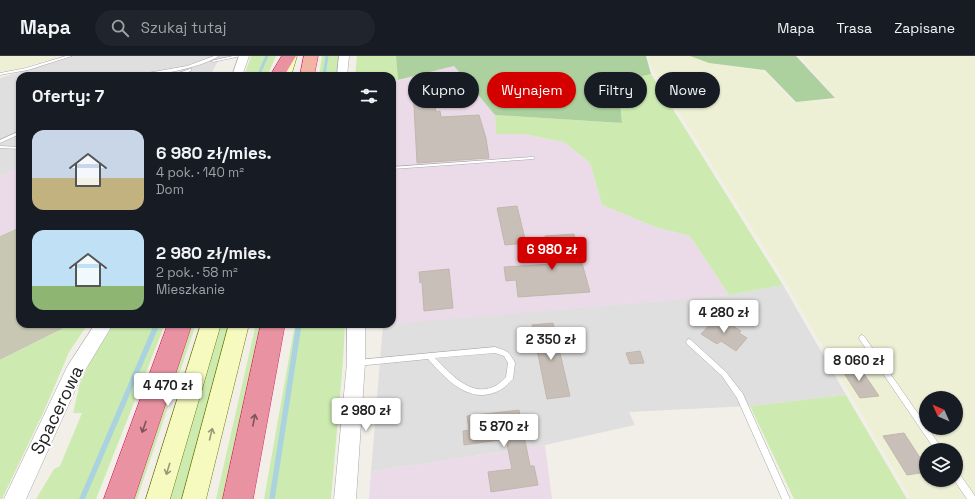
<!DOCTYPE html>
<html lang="pl">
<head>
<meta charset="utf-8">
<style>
  :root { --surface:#171b24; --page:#20242c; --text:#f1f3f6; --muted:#9ea1a6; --line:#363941; --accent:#d40000 }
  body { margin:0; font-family:"Space Grotesk",sans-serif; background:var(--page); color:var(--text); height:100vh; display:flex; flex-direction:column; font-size:15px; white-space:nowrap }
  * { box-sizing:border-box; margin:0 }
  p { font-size:13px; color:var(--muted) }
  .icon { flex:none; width:22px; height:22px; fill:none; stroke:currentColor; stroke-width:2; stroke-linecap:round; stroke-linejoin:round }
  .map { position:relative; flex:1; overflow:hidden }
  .details { position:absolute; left:16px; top:16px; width:380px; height:256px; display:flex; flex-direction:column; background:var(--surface); border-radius:12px; box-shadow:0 1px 3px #0004 }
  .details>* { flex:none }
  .guide { position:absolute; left:408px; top:16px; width:380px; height:36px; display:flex; gap:8px }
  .needle { width:26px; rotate:315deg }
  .fabs { position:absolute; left:919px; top:335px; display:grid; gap:8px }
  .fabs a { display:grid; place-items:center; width:44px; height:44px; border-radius:50%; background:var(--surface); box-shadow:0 1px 3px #0004; font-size:20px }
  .price { position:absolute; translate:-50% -34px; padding:0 9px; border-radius:4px; background:#fff; color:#222; font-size:13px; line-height:26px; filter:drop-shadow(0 1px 2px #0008) }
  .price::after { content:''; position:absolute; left:50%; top:24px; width:12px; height:9px; margin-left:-6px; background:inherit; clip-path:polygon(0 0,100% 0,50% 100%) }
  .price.active { background:var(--accent); color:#fff }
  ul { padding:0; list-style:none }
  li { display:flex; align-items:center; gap:12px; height:100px; padding:0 16px }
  li span { display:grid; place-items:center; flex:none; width:112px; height:80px; border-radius:12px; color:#555 }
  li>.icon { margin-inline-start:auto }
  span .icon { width:48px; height:48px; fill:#fffc; stroke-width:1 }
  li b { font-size:17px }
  h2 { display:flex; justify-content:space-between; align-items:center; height:48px; padding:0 16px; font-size:17px }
  .pill { padding:0 14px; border-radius:18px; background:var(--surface); box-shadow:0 1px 3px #0004; font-size:14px; line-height:36px }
  .pill.active { background:var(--accent); color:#fff }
  header { display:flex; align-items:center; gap:24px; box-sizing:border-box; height:56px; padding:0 20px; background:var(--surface); border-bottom:1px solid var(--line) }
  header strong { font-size:19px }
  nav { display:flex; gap:22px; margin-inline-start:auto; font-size:14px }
  .search { width:280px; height:36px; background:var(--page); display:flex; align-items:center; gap:10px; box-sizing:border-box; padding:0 14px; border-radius:22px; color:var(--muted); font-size:15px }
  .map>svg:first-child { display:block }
  .residential { fill:#e0dfdf }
  .industrial { fill:#ebdbe8 }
  .construction { fill:#c7c7b4 }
  .farmland { fill:#eef0d5; fill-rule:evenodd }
  .grass { fill:#cdebb0 }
  .forest { fill:#add19e }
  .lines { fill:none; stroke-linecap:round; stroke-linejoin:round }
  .stream-far1 { stroke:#aad3df; stroke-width:3 }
  .stream { stroke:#aad3df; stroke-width:5.5 }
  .building { fill:#c7bfb8; stroke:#c4b6ab }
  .service-casing { stroke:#a9a9a9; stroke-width:1 }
  .tertiary-casing { stroke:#a9a9a9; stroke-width:1 }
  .secondary-casing { stroke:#707d05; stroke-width:1 }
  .trunk-casing { stroke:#dc2a67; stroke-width:1 }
  .motorway-casing { stroke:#dc2a67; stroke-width:1 }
  .service { fill:#fff; fill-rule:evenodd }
  .tertiary { fill:#fff; fill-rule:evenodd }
  .secondary { fill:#f7fabf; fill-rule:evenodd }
  .trunk { fill:#f2b4a3; fill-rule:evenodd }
  .motorway { fill:#e892a2; fill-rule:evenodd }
  .oneway { stroke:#7b545c }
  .oneway2 { stroke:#979978 }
  .labels { text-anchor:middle; stroke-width:4; stroke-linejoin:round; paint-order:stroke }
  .near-street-label { font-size:18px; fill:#222; stroke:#fff }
</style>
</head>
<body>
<header>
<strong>Mapa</strong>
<div class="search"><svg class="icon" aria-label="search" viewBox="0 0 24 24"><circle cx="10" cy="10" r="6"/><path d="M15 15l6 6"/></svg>Szukaj tutaj</div>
<nav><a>Mapa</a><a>Trasa</a><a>Zapisane</a></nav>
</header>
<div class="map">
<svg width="975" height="443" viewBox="0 0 975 443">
  <rect width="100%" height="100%" fill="#f2efe9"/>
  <!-- residential -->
  <path class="residential" d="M72,0H229L219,3L210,20H20V112L0,120V22Z
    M783,229L846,339L750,350L629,356L635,369L545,389L371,416L383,268L728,239Z"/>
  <!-- industrial -->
  <path class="industrial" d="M454,10L495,59L496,78H523L564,86L590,107L602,149L655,171L690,180L729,239L392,268V26Z
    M20,112V171L0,180V120Z
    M545,389L552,443H369L371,416Z"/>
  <!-- construction -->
  <path class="construction" d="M20,171V268H72L0,304V180Z"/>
  <!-- farmland -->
  <path class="farmland" d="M0,0H55L57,2L8,15H0Z
    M647,0H690L709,7L764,15L793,46L837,44L800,0H975V443H911L780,217L655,18ZM926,342H956V372H926ZM926,394H956V424H926Z"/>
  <!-- grass -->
  <path class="grass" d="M251,0H276L267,20H244Z
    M322,0H339L337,20H319Z
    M357,0H396L398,24L392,26V20H355Z
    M651,18L783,229L729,239L690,180L655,171L602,149L590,107L564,86L523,78H496L495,59L622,67L618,26Z
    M72,268H88L69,296L44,355L2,443H0V304Z
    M114,268H165L96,443H36L54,413L60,410L82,357H73L80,327L93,300Z
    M186,268H196L137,443H127Z
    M220,268H230L184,443H169Z
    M256,268H264L228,443H216Z
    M295,268H345L343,305L331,443H264Z
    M846,339L907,443H794L750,350Z"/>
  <!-- forest -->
  <path class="forest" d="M396,0H646L651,18L618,26L622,67L495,59L454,10L398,24Z
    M690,0H796L835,42L796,46L765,14L709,7Z"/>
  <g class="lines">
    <!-- stream-far1 -->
    <path class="stream-far1" d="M258,20L267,0
      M324,20L327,0"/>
    <!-- stream -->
    <path class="stream" d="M82,443L157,268
      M272,443L299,268"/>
  </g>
  <!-- building -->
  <path class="building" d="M432,30L436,56L440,55L441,61L479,59L486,82L489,102L417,107L413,32Z
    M517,150L526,187L505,189L497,152Z
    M574,178L590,236L518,241L516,224L506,225L504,211L552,208L545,180Z
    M449,213L453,252L424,255L422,226L420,227L419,216Z
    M715,263L723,267L725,265L741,275L739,277L747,282L736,295L721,285L717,288L701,278Z
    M553,267L570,340L547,343L532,269Z
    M640,295L644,307L630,308L626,297Z
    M858,309L879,340L860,342L840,311Z
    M519,354L530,410H534L538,429L491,436L488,416L512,413L506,383L464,389L463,375L469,374L467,360Z
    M904,377L926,411V416L907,419L883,380Z"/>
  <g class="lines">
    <defs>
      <path id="service" d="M66,0H72L28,14L0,19V17L26,12Z
        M214,0H219C200,12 157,20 134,20L136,19L187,10Z
        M233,0H241L213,6L211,5Z
        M190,13H191V15L176,20H170Z
        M238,18L240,19L239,20H221L223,19Z
        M20,75V78L0,87V84Z
        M0,90L20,91V93L0,92Z
        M532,101H534V103L392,113V111Z
        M862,279L864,280L926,369V372H928L943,394H935L860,284L859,282L860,280Z
        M689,283L691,284L726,316L743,338L790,443H782L737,342L722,320L687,288L686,286L687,284Z
        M495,291C507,295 509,295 515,307L513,323L511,325C507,329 502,334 496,336C468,348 445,322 428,303L357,310L355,309L354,307L355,305L357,304ZM495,297L504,300L508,307L506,321C502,325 498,329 493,331C470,341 450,317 435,302Z
        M956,416L959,417L975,440V443H967L954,424H956Z"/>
      <path id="tertiary" d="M239,0H249L242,20H232Z
        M339,0H349L347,20H337Z
        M95,268H113L81,321L26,443H4L67,311Z
        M347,268H365V307L356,443H334L347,307Z"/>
      <path id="secondary" d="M285,0H297L291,20H279Z
        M201,268H221L170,443H146Z
        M229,268H249L206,443H182Z"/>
      <path id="trunk" d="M304,0H318L314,20H300Z"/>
      <path id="motorway" d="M282,0H296L284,20H270Z
        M168,268H192L134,443H104Z
        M261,268H285L253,443H223Z"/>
    </defs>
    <!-- service casing -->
    <use href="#service" class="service-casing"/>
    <!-- tertiary casing -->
    <use href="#tertiary" class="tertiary-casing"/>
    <!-- secondary casing -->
    <use href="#secondary" class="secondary-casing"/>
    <!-- trunk casing -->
    <use href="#trunk" class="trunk-casing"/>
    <!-- motorway casing -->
    <use href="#motorway" class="motorway-casing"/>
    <!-- service -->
    <use href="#service" class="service"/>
    <!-- tertiary -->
    <use href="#tertiary" class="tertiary"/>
    <!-- secondary -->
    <use href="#secondary" class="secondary"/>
    <!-- trunk -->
    <use href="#trunk" class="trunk"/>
    <!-- motorway -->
    <use href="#motorway" class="motorway"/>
  </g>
  <!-- one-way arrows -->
  <defs><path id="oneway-shaft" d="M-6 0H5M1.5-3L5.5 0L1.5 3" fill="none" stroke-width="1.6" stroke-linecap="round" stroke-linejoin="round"/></defs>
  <g class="oneway">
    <use href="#oneway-shaft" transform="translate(254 364) rotate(-79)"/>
    <use href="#oneway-shaft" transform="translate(144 371) rotate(109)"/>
  </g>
  <g class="oneway2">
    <use href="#oneway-shaft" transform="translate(211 378) rotate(-76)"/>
    <use href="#oneway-shaft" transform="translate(168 413) rotate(107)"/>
  </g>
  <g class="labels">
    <!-- near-street labels -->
    <g class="near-street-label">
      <text transform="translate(57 354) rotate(-64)" y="6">Spacerowa</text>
    </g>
  </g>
</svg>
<div class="fabs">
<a><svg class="needle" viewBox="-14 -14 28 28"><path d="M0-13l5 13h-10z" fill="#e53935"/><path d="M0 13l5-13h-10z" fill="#9ea1a6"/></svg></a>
<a><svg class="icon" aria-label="layers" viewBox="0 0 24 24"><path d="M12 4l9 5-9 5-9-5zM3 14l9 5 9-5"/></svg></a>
</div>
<b class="price active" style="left:552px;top:215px">6 980 zł</b>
<b class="price" style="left:724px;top:278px">4 280 zł</b>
<b class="price" style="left:551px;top:305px">2 350 zł</b>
<b class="price" style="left:859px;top:326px">8 060 zł</b>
<b class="price" style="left:168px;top:351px">4 470 zł</b>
<b class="price" style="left:366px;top:376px">2 980 zł</b>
<b class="price" style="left:504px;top:392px">5 870 zł</b>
<div class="guide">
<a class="pill">Kupno</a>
<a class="pill active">Wynajem</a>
<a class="pill">Filtry</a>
<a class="pill">Nowe</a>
</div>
<section class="details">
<h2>Oferty: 7<svg class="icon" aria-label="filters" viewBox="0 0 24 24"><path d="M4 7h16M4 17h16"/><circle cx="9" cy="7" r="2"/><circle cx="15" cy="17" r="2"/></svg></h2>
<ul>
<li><span style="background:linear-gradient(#c9d6e8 60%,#c2b280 0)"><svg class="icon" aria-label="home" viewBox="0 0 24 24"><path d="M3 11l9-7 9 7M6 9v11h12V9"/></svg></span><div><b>6 980 zł/mies.</b><p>4 pok. · 140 m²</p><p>Dom</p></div></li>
<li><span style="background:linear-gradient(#bfe0f5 70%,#8fb573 0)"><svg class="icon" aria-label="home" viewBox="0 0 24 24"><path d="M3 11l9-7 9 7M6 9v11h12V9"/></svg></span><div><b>2 980 zł/mies.</b><p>2 pok. · 58 m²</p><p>Mieszkanie</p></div></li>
</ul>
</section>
</div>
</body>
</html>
